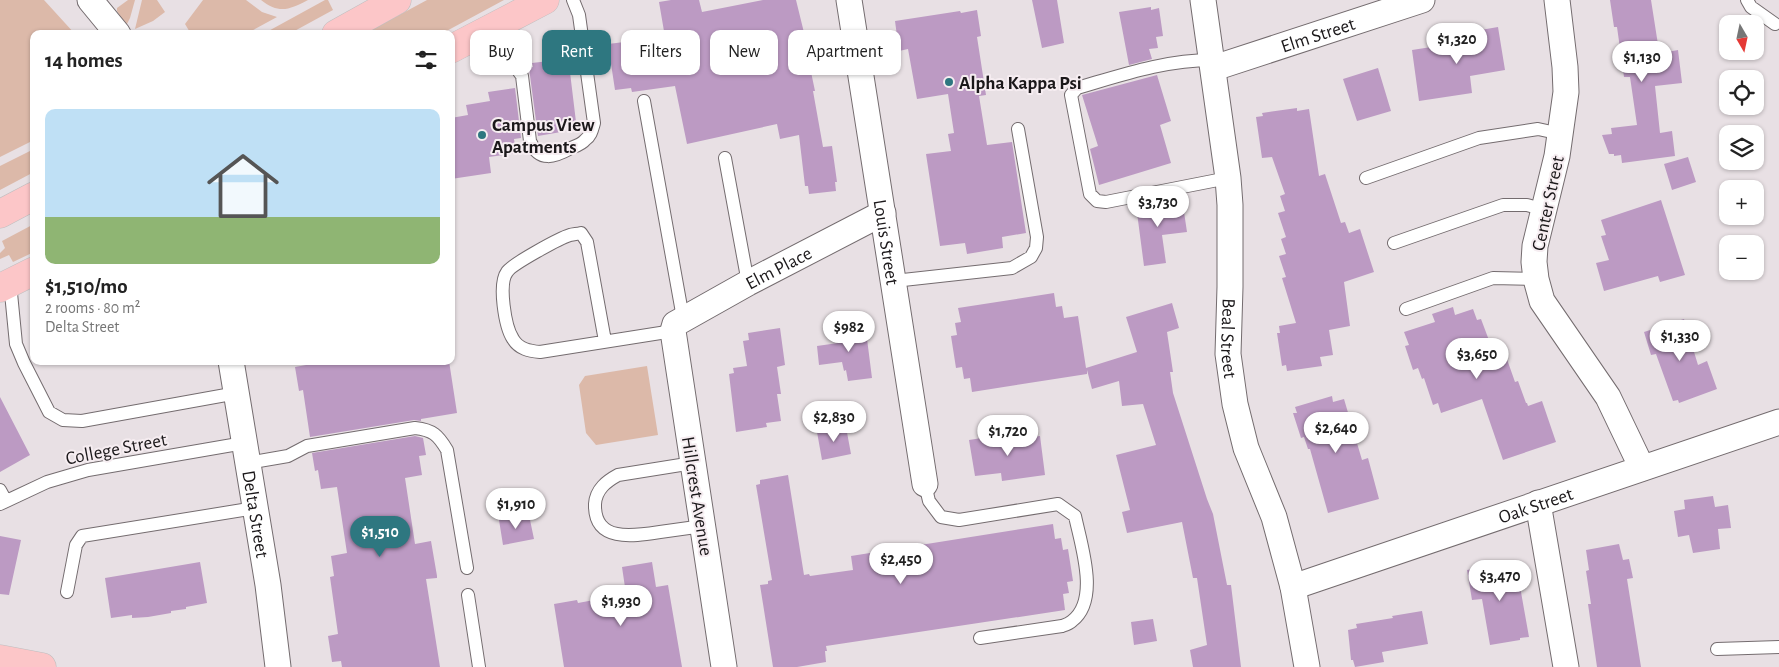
<!DOCTYPE html>
<html lang="en">
<head>
<meta charset="utf-8">
<style>
  :root { --surface:#fff; --page:#f6f6f6; --text:#222; --muted:#767676; --line:#e0e0e0; --accent:#2e7780 }
  body { margin:0; font-family:"Alegreya Sans",sans-serif; background:var(--page); color:var(--text); height:100vh; display:flex; flex-direction:column; font-size:19px; white-space:nowrap }
  * { box-sizing:border-box; margin:0 }
  p { font-size:16px; color:var(--muted) }
  .icon { flex:none; width:28px; height:28px; fill:none; stroke:currentColor; stroke-width:2; stroke-linecap:round; stroke-linejoin:round }
  .map { position:relative; flex:1; overflow:hidden }
  .details { position:absolute; left:30px; top:30px; width:425px; height:335px; display:flex; flex-direction:column; background:var(--surface); border-radius:10px; box-shadow:0 1px 4px #0004 }
  .details>* { flex:none }
  .guide { position:absolute; left:470px; top:30px; width:475px; height:45px; display:flex; gap:10px }
  .needle { width:32px; rotate:171deg }
  .fabs { position:absolute; left:1719px; top:15px; display:grid; gap:10px }
  .fabs a { display:grid; place-items:center; width:45px; height:45px; border-radius:10px; background:var(--surface); box-shadow:0 1px 4px #0004; font-size:25px }
  .price { position:absolute; translate:-50% -42px; padding:0 11px; border-radius:18px; background:#fff; color:#222; font-size:16px; line-height:32px; filter:drop-shadow(0 1px 2px #0008) }
  .price::after { content:''; position:absolute; left:50%; top:30px; width:15px; height:11px; margin-left:-8px; background:inherit; clip-path:polygon(0 0,100% 0,50% 100%) }
  .price.on { background:var(--accent); color:#fff }
  ul { padding:0; list-style:none }
  li { display:grid; align-content:center; gap:10px; height:265px; padding:0 15px }
  li+li { border-top:1px solid var(--line) }
  li span { display:grid; place-items:center; height:155px; border-radius:10px; color:#555 }
  li>.icon { margin-inline-start:auto }
  span .icon { width:90px; height:90px; fill:#fffc; stroke-width:1 }
  li b { font-size:21px }
  h2 { display:flex; justify-content:space-between; align-items:center; height:60px; padding:0 15px; font-size:21px }
  .chip { padding:0 18px; border-radius:10px; background:var(--surface); box-shadow:0 1px 4px #0004; font-size:18px; line-height:45px }
  .chip.on { background:var(--accent); color:#fff }
  .map>svg:first-child { display:block }
  .green { fill:#dcb9a9 }
  .building { fill:#bc9ac3 }
  .lines { fill:none; stroke-linecap:round; stroke-linejoin:round }
  .lane-casing { stroke:#746c6f; stroke-width:14 }
  .street-casing { stroke:#746c6f; stroke-width:27 }
  .primary-casing { stroke:#bfbebf; stroke-width:29 }
  .lane { stroke:#fff; stroke-width:12 }
  .street { stroke:#fff; stroke-width:25 }
  .primary { stroke:#fcc6c8; stroke-width:28 }
  .poi-dot { fill:#2e7780; stroke:#f6edf1; stroke-width:2 }
  .labels { text-anchor:middle; stroke-width:4; stroke-linejoin:round; paint-order:stroke }
  .street-label { font-size:19px; fill:#1b181a; stroke:#f6edf1 }
  .poi-label { font-size:19px; font-weight:bold; fill:#1b181a; stroke:#f6edf1; text-anchor:start }
</style>
</head>
<body>
<div class="map">
<svg width="1779" height="667" viewBox="0 0 1779 667">
  <rect width="100%" height="100%" fill="#e8e0e4"/>
  <!-- green -->
  <path class="green" d="M0,0H44L75,34H34V140L0,157Z
    M128,0H135L130,18L126,26L117,11V8Z
    M142,0H157L165,12L153,21L135,29Z
    M203,0H246L262,12L277,17L246,34H191L185,24Z
    M261,0H308C289,10 279,14 261,0Z
    M325,0H328L333,10L289,34H263Z
    M427,0H504L441,34H364Z
    M34,149V172L0,190V166Z
    M34,224V252L13,262L9,255L0,259V253L5,248L2,241Z
    M647,366L658,435L596,445L586,433L579,385L585,376Z"/>
  <!-- building -->
  <path class="building" d="M671,0H699L702,12L763,0H796L809,53H807L815,91H813L823,147L832,146L837,182H835L836,191L809,194L808,186H805L799,135L780,139L777,124L687,144L675,86L632,92L631,88L615,90L608,44L665,37L659,2Z
    M1032,0H1057L1064,43L1042,48Z
    M1610,0H1651L1659,51H1662V53L1678,50L1682,83L1655,86L1660,133L1672,131L1675,156L1622,163L1621,155L1614,156V154H1609L1602,135L1612,134L1611,128L1637,125L1630,77H1624L1617,27H1614Z
    M1151,7V10L1159,8L1163,36L1156,37L1158,48L1149,49L1152,59L1129,65L1119,12Z
    M977,10L981,36L977,37L986,95L979,96L987,145L1012,142L1026,233L1002,237L1003,248L967,254L965,243L940,246L926,154L951,151L948,134L954,133L948,94L917,99L908,49L899,51L895,21L960,11L961,13Z
    M1498,27L1505,70L1470,76L1472,93L1419,101L1412,50L1470,41L1469,32Z
    M566,59V64H569L576,122L560,124L561,132L538,136L529,68L533,67L532,63Z
    M1378,68L1391,111L1357,121L1343,79Z
    M1157,75L1171,121L1160,125L1171,163L1099,185L1090,149L1098,146L1082,95Z
    M515,88L521,138L514,139L516,153L489,157L491,173L451,179V118L468,115L466,105L490,101L488,92Z
    M1297,108V111L1309,109L1319,176L1325,174L1341,223L1345,222L1349,233L1360,229L1374,272L1344,282L1350,326L1329,330L1333,355L1320,357L1322,366L1287,371L1286,365L1282,366L1277,333H1280L1279,326L1296,323L1282,278L1286,277L1279,256L1286,254L1281,239L1286,237L1278,213L1285,211L1280,196L1285,194L1272,157L1262,158L1256,117L1263,116L1262,113Z
    M1688,157L1696,182L1672,190L1664,164Z
    M1176,199L1178,213L1184,212L1187,232L1162,235L1166,263L1144,266L1136,205Z
    M1661,200L1685,275L1660,282L1658,276L1604,291L1596,263L1609,260L1601,236L1606,235L1601,220Z
    M1054,293L1056,307L1062,306L1064,318L1078,316L1086,368L1137,352L1126,317L1172,303L1179,328L1167,332L1173,372H1170L1173,393L1207,499L1213,514L1227,585H1231L1241,667H1193L1190,650L1207,645L1197,578H1193L1182,522L1127,533L1122,512L1130,510L1116,455L1156,445L1143,404L1122,406L1119,381L1092,389L1087,370V374L972,392L970,378L964,379L962,367L956,368L951,336L957,335L955,323L961,322L958,308Z
    M1453,307L1455,315L1473,309L1477,320L1481,319L1493,351L1503,348L1515,382L1518,381L1526,403H1527L1528,406L1542,401L1556,442L1503,460L1482,399L1441,413L1438,403L1433,405L1424,378L1422,379L1418,368L1413,370L1405,346L1409,345L1404,332L1435,322L1432,314Z
    M1684,319L1698,365L1707,361L1717,389L1679,403L1678,400L1673,401L1656,354L1651,355L1644,332Z
    M863,326L864,331H866L872,378L848,381L846,370L844,371L842,362L819,365L817,346L838,343L837,329Z
    M780,328L785,365L777,367L781,394H777L781,421L766,423L767,427L736,432L729,374L734,373L733,368L747,366L743,341L749,340L748,333Z
    M328,361H449L457,413L421,419V421L414,420L310,437L303,390L299,391L295,367Z
    M1332,396L1333,402L1344,399L1362,460L1368,458L1379,499L1328,513L1310,449H1308L1304,437L1301,438L1293,413H1297L1295,407Z
    M0,397L30,455L0,472Z
    M846,427L851,454L822,460L817,432Z
    M1007,434L1008,440L1040,436L1045,475L1002,481L1001,473L975,476L969,440Z
    M415,436L423,438L426,455L419,456L422,475L405,478L415,544L431,541L437,576V578L426,579L440,667H342L341,661L332,662L328,636L338,634L330,577L334,576L331,556L347,553L337,487L321,489L318,470L315,471L312,453Z
    M788,475L804,575L809,574L810,576L853,570L851,556L1053,524L1055,539L1061,538L1063,550L1068,549L1073,581L1067,582L1069,593L1063,594L1065,610L826,646L827,651H825L826,662L797,667H773L760,585L768,584V581L772,580L756,485L760,484V480Z
    M1713,496L1715,507L1728,505L1731,528L1718,529L1720,549L1693,553L1689,535L1678,537L1674,511L1685,509L1684,500Z
    M529,515L534,539L503,545L499,520Z
    M0,536L21,540L9,595L0,594Z
    M1619,544L1623,560L1629,559L1633,578L1627,579L1641,667H1597L1588,604H1591L1586,571L1589,570L1586,550Z
    M200,562L207,603L186,607V609L171,611V613L148,617L132,618V615L111,618L105,578Z
    M652,562L656,587L668,585L682,667H564L554,604L577,600L578,603L626,594L622,567Z
    M1508,562V566L1516,564L1529,637L1520,638V640L1490,645L1482,599L1472,600L1467,570Z
    M1422,611L1428,644L1382,652L1384,662L1355,667L1353,660H1351L1348,630L1357,628L1356,624L1393,618L1392,616Z
    M1153,619L1157,641L1134,645L1131,622Z"/>
  <g class="lines">
    <defs>
      <path id="lane" d="M1747,0L1751,7L1775,24
        M493,27L507,55L522,76L530,141C539,163 555,157 571,148C576,146 582,144 585,140C591,136 592,130 594,123L579,15L573,0
        M1212,60C1165,60 1122,75 1077,88L1071,95L1090,194L1097,201L1106,202L1228,178
        M644,101L683,318
        M725,158L748,283
        M1366,178L1479,138L1538,129L1561,134
        M1394,243L1503,205H1527L1545,210
        M894,281L1012,268L1031,257L1036,248L1037,237L1018,129
        M10,283L16,344L24,363L49,412L63,420L82,421L237,393
        M1406,309L1493,278L1536,279
        M605,341L587,242L581,233C577,234 573,234 570,235C560,238 512,264 507,272C498,284 505,327 513,339C519,349 529,351 540,352L673,331
        M247,463L288,456L307,446L415,428C433,430 438,435 447,450L467,568
        M693,463L618,475C607,481 596,489 595,504C594,543 634,536 660,532C675,530 689,528 703,526
        M925,484L929,501L941,517L959,520L1058,504L1075,516C1081,545 1100,600 1072,621C1069,624 1065,625 1062,626L980,638
        M0,490L6,501
        M0,504L47,482L88,470L244,443
        M67,592L76,545L82,536L255,508
        M468,595L479,667
        M1717,649L1779,647"/>
      <g id="street">
        <path d="M90,0L118,34"/>
        <path id="s1" d="M849,0L925,484"/>
        <path id="s2" d="M1203,0L1228,178L1230,205V287L1228,354L1235,404L1246,448L1274,517L1293,587L1307,667"/>
        <path d="M1557,0L1565,67L1566,92L1557,156L1535,246L1534,262L1536,279L1542,301L1608,397L1642,468"/>
        <path id="s3" d="M1214,68L1422,0"/>
        <path id="s4" d="M231,361L268,585L278,667"/>
        <path d="M1538,503L1566,667"/>
        <path id="s5" d="M1293,587L1779,422"/>
        <path id="s6" d="M724,667L673,331L675,324L748,283L883,213"/>
      </g>
      <path id="primary" d="M336,34L397,0
        M451,49L545,0
        M0,214L34,196
        M0,288L34,271
        M0,659L42,667"/>
    </defs>
    <!-- lane casing -->
    <use href="#lane" class="lane-casing"/>
    <!-- street casing -->
    <use href="#street" class="street-casing"/>
    <!-- primary casing -->
    <use href="#primary" class="primary-casing"/>
    <!-- lane -->
    <use href="#lane" class="lane"/>
    <!-- street -->
    <use href="#street" class="street"/>
    <!-- primary -->
    <use href="#primary" class="primary"/>
  </g>
  <!-- markers -->
  <g class="poi-dot">
    <circle cx="949" cy="82" r="5"/>
    <circle cx="482" cy="135" r="5"/>
  </g>
  <g class="labels">
    <!-- street labels -->
    <g class="street-label">
      <text dy="7" stroke="none"><textPath href="#s3" startOffset="109">Elm Street</textPath></text>
      <text transform="translate(1547 203) rotate(-78)" y="7">Center Street</text>
      <text dy="7" stroke="none"><textPath href="#s1" startOffset="245">Louis Street</textPath></text>
      <text dy="7" stroke="none"><textPath href="#s6" startOffset="465">Elm Place</textPath></text>
      <text dy="7" stroke="none"><textPath href="#s2" startOffset="340">Beal Street</textPath></text>
      <text transform="translate(116 448) rotate(-11)" y="7">College Street</text>
      <text transform="translate(698 496) rotate(81)" y="7">Hillcrest Avenue</text>
      <text dy="7" stroke="none"><textPath href="#s5" startOffset="256">Oak Street</textPath></text>
      <text dy="7" stroke="none"><textPath href="#s4" startOffset="155">Delta Street</textPath></text>
    </g>
    <!-- poi labels -->
    <g class="poi-label">
      <text x="959" y="89">Alpha Kappa Psi</text>
      <text x="492" y="131">Campus View<tspan x="492" dy="22">Apatments</tspan></text>
    </g>
  </g>
</svg>
<div class="fabs">
<a><svg class="needle" viewBox="-14 -14 28 28"><path d="M0-13l5 13h-10z" fill="#e53935"/><path d="M0 13l5-13h-10z" fill="#767676"/></svg></a>
<a><svg class="icon" aria-label="locate" viewBox="0 0 24 24"><circle cx="12" cy="12" r="6"/><path d="M12 2v4M12 18v4M2 12h4M18 12h4"/></svg></a>
<a><svg class="icon" aria-label="layers" viewBox="0 0 24 24"><path d="M12 4l9 5-9 5-9-5zM3 14l9 5 9-5"/></svg></a>
<a>+</a>
<a>−</a>
</div>
<b class="price" style="left:1457px;top:65px">$1,320</b>
<b class="price" style="left:1642px;top:83px">$1,130</b>
<b class="price" style="left:1158px;top:228px">$3,730</b>
<b class="price" style="left:849px;top:353px">$982</b>
<b class="price" style="left:1680px;top:362px">$1,330</b>
<b class="price" style="left:1477px;top:380px">$3,650</b>
<b class="price" style="left:834px;top:443px">$2,830</b>
<b class="price" style="left:1336px;top:454px">$2,640</b>
<b class="price" style="left:1008px;top:457px">$1,720</b>
<b class="price" style="left:516px;top:530px">$1,910</b>
<b class="price on" style="left:380px;top:558px">$1,510</b>
<b class="price" style="left:901px;top:585px">$2,450</b>
<b class="price" style="left:1500px;top:602px">$3,470</b>
<b class="price" style="left:621px;top:627px">$1,930</b>
<div class="guide">
<a class="chip">Buy</a>
<a class="chip on">Rent</a>
<a class="chip">Filters</a>
<a class="chip">New</a>
<a class="chip">Apartment</a>
</div>
<section class="details">
<h2>14 homes<svg class="icon" aria-label="filters" viewBox="0 0 24 24"><path d="M4 7h16M4 17h16"/><circle cx="9" cy="7" r="2"/><circle cx="15" cy="17" r="2"/></svg></h2>
<ul>
<li><span style="background:linear-gradient(#bfe0f5 70%,#8fb573 0)"><svg class="icon" aria-label="home" viewBox="0 0 24 24"><path d="M3 11l9-7 9 7M6 9v11h12V9"/></svg></span><div><b>$1,510/mo</b><p>2 rooms · 80 m²</p><p>Delta Street</p></div></li>
</ul>
</section>
</div>
</body>
</html>
